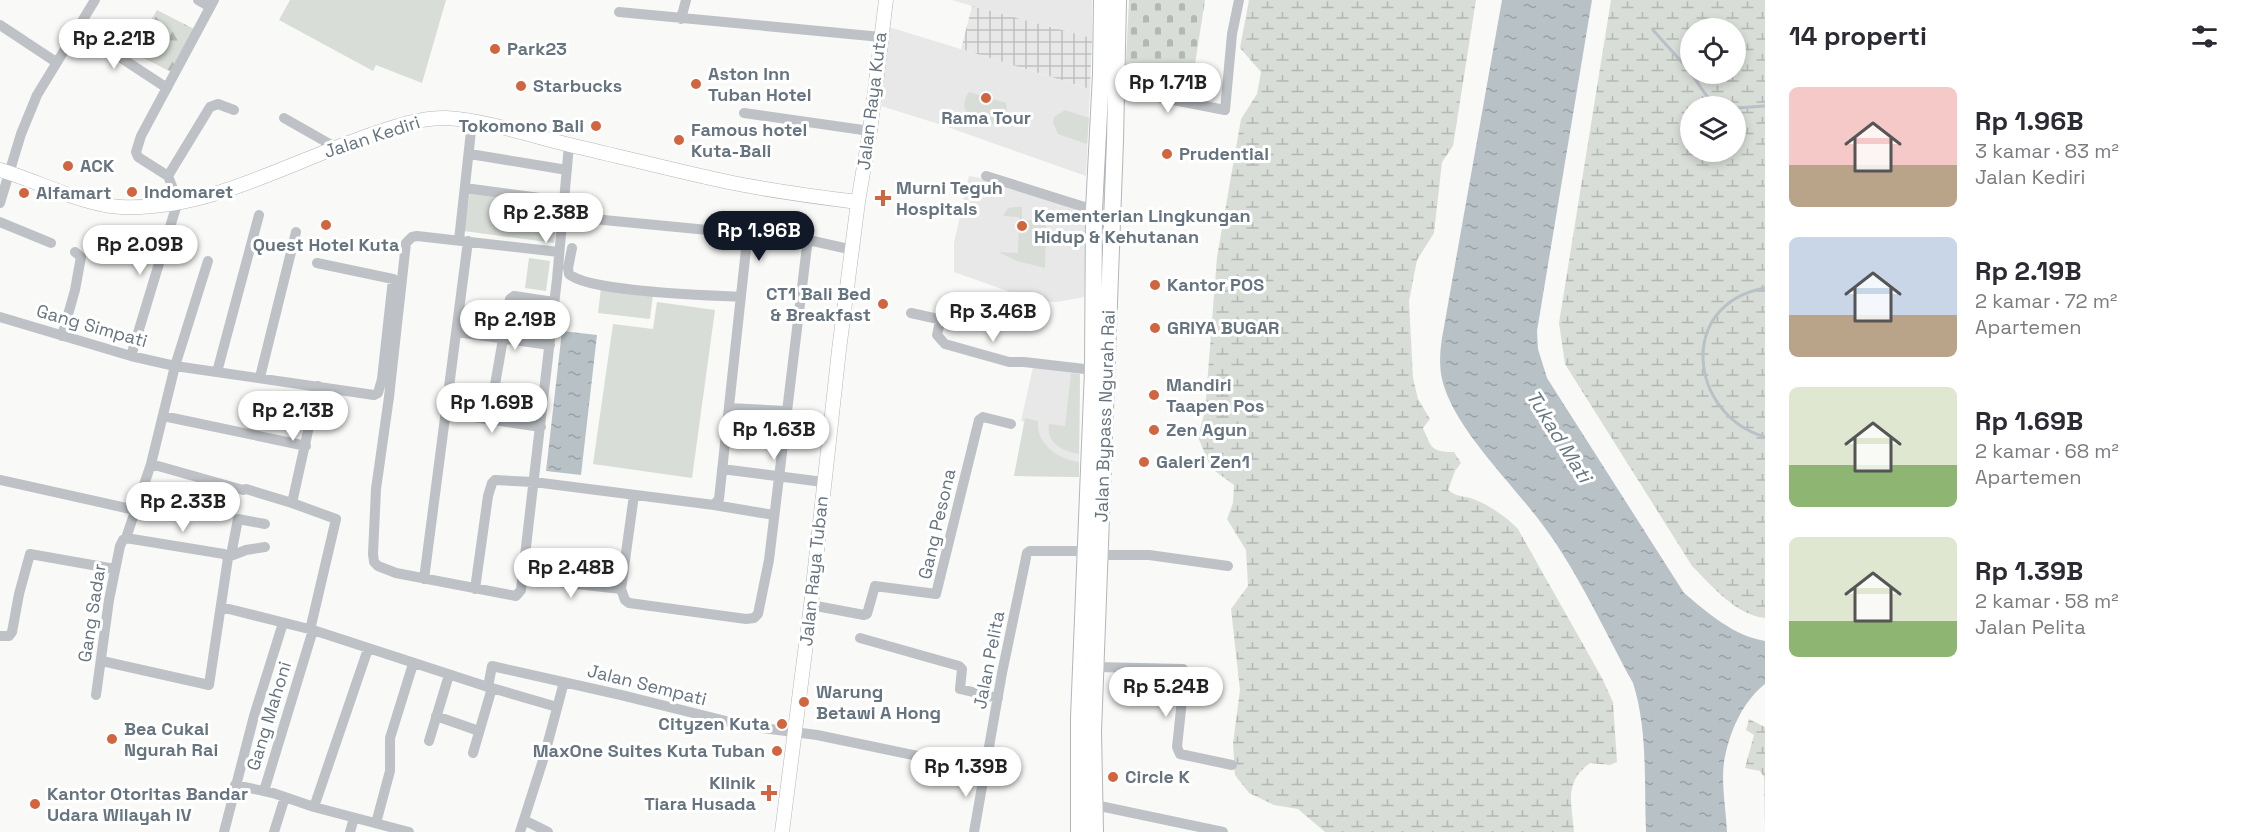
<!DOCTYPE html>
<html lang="id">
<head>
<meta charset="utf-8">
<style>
  :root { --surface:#fff; --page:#f7f7f7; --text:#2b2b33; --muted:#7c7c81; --accent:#111827 }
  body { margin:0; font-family:"Space Grotesk",sans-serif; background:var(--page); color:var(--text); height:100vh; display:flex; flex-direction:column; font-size:22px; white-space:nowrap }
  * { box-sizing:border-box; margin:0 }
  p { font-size:20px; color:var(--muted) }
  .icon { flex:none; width:33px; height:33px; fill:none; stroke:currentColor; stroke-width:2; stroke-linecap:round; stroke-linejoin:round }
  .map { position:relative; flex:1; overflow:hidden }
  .panel { display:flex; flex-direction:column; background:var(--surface); width:480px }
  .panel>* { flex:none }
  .fabs { position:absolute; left:1680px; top:18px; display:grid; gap:12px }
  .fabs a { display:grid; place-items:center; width:66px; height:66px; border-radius:50%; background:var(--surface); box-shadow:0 3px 9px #0003; font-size:30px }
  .price { position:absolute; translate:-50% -51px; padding:0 14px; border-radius:21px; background:#fff; color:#222; font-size:20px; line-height:39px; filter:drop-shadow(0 2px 3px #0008) }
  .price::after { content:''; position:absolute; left:50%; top:36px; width:18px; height:14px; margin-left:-9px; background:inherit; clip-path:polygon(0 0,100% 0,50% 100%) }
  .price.on { background:var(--accent); color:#fff }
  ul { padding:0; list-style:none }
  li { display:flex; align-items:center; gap:18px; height:150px; padding:0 24px }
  li span { display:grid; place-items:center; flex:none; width:168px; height:120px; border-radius:9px; color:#555 }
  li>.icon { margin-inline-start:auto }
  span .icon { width:72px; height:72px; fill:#fffc; stroke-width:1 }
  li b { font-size:26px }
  h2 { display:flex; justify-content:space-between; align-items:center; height:72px; padding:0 24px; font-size:26px }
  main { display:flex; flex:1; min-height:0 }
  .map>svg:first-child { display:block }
  .built { fill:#e7e8e7 }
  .industrial { fill:url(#industrial-grid) }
  .grass { fill:#d9ddd7 }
  .forest { fill:url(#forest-firs) }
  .wetland { fill:url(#wetland-marsh); fill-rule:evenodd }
  .cemetery { fill:url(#cemetery-stones) }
  .water { fill:url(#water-ripples) }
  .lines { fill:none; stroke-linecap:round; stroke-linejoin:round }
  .stream { stroke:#b8c1c6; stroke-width:3 }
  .major-casing { stroke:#b2b7bb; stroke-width:15 }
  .highway-casing { stroke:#b2b6ba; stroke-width:18 }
  .minor { stroke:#bec2c6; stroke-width:10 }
  .major { stroke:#fff; stroke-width:14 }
  .highway { stroke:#fff; stroke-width:16 }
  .poi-dot { fill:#d1653f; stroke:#fff; stroke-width:2 }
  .labels { text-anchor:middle; stroke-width:6; stroke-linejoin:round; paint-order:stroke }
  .poi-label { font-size:18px; font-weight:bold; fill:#66747f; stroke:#fff; text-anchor:start }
  .street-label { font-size:18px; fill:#66747f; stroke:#fff }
  .water-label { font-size:20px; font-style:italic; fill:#67787f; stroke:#fff }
</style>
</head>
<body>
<main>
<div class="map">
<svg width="1765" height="832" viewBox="0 0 1765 832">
  <defs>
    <pattern id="industrial-grid" width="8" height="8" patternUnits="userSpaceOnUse" patternTransform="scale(1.5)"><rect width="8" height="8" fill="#e7e8e7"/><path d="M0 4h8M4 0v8" fill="none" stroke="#bfc1c0"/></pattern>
    <pattern id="forest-firs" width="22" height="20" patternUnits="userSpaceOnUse" patternTransform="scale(1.5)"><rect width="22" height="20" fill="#d9ddd7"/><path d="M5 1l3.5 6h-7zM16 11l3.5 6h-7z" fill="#b4b8b4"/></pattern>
    <pattern id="wetland-marsh" width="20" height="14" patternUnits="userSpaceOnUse" patternTransform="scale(1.5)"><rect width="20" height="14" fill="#d9ddd7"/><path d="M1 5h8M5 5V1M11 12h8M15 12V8" fill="none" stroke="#b4b8b4"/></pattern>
    <pattern id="cemetery-stones" width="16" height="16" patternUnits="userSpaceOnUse" patternTransform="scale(1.5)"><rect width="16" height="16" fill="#d9ddd7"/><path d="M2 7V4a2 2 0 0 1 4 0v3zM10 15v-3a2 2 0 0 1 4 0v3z" fill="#b4b8b4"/></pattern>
    <pattern id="water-ripples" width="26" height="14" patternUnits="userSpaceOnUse" patternTransform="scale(1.5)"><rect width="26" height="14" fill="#b8c1c6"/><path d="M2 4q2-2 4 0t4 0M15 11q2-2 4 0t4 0" fill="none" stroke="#99a1a6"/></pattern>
  </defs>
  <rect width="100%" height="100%" fill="#f9f9f7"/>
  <!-- built -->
  <path class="built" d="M952,0H1092V38L972,6Z
    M889,27L1090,89L1086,176L942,125L881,106Z
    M969,176L990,180L1088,209L1084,297L1057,302L1036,301L954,272V243Z
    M1033,367L1080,374L1079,477L1014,476L1025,422L1021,421Z"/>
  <!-- industrial -->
  <path class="industrial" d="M972,6L1092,38L1090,89L961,49Z"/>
  <!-- grass -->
  <path class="grass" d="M290,0H446L422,83L376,65L373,71L279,20Z
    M969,92L1006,103L1007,113L1004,124L999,127L967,113L964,107L965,99Z
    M1065,110L1089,118L1087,144L1058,134L1053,123L1054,117Z
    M470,191L559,203L554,243L464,231Z
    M1015,207H1022V220L1048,221L1046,223L1045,268L1017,261L998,252L1018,253L1019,217L1003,216L1008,208Z
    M529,258L550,261L546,291L525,288Z
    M601,288L653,294L650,319L598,313Z
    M657,302L715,310L692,478L593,464L613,324L653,329Z
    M1071,373L1080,374L1079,454C1062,451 1046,443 1049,424L1065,426Z
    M1025,418L1038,421C1036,445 1059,459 1079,462V477L1014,476Z"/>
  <!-- forest -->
  <path class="forest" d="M157,10L194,29L171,72L132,52Z"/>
  <!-- wetland -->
  <path class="wetland" d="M1249,0H1476L1453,146L1442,162L1434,233L1417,260L1409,301L1413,378L1418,399L1430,419L1423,428C1431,447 1431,452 1454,452L1461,463L1455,471L1448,490C1456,496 1461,496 1470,498C1485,502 1508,518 1518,529L1602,678L1613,702L1617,762L1610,765L1590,763C1563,783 1572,803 1574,832H1325L1298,809L1274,805L1249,793L1235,775L1233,743L1240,690L1231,609L1248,586L1246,550L1227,519L1233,503L1234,485L1211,468L1198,437L1205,411L1217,257L1241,119L1257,94L1261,72L1240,48Z
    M1611,0H1765V618C1736,615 1712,586 1692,566L1565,364L1559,323ZM1690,28H1736V74H1690ZM1690,106H1736V152H1690Z
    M1749,719L1765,727V832L1764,777L1760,771L1745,768L1754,735L1746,730Z"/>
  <!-- cemetery -->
  <path class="cemetery" d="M1129,0H1205L1190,96L1125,82Z"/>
  <!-- water -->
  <path class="water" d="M1502,0H1592L1537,331L1538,349L1547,378L1684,593C1708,613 1734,636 1765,641V684C1742,702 1729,733 1724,762C1721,784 1726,809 1727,832H1646C1644,783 1648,730 1633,683C1605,632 1580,576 1545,528C1515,486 1453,428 1442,379C1439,365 1440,352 1442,338Z
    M562,331L597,335L581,475L546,471Z"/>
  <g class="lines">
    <!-- stream -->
    <path class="stream" d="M1653,30L1688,69L1706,95L1715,104L1725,106
      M1736,108L1765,106
      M1765,288C1676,304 1689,415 1765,437"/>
    <defs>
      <path id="major" d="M0,170C37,181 84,205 121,207C205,211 282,166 359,139C388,129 414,118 446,118C485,120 536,137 574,146C627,158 680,172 733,183C774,191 817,197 858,202
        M782,832L811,605L839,350L858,202L870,131L886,0"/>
      <path id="highway" d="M1079,832V718L1093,370L1094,210L1101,74L1102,0
        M1095,832L1093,732L1115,141L1118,0"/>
    </defs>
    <!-- major casing -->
    <use href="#major" class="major-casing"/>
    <!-- highway casing -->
    <use href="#highway" class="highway-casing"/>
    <!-- minor -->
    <path class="minor" d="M198,0L210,7
      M619,12L881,37
      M681,19L686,0
      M0,25L56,62
      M77,29L167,88
      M1116,89L1225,110L1232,34L1239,0
      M744,113L870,131
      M284,118L335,147
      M470,154L567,170
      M168,176L210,107L218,104L234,110
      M986,176L1094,210
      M465,188L563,201
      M0,203L21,134L37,95L95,0
      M179,204L168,176L138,157L136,152L141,136L214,0
      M562,216L739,233L747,240L719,499L714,505
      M0,222L51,243
      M459,240L472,122
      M572,248L568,268L569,274C588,292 710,295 741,297
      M559,252L417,236L412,237L406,243L389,397L376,489L373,554L374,562L378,566L396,573L516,596L521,590L557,279L569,145
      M911,313L938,319L940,322L937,335L945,344L1009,362H1024L1093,370
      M0,317L131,356L175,366L374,395L378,393L382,379L393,279L317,263
      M457,332L550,345
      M62,336L75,290L81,257L75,252
      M131,356L177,204
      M217,372L259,215
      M260,377L296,232
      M729,408L785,411
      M447,413L541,427
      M163,416L306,446
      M489,419L510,299L514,296L554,302
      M151,464L243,490L246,489L292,503L336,519L310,630
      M722,469L823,482
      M0,480L135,510
      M634,495L621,589L625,600L629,603L746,619L754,618L758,614L769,560L807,246L809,242L813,241L853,250
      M292,503L318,386
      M126,538L224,554L228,558
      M231,555L238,519L265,524
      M1100,555H1149L1228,566
      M228,557L246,550L265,547
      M523,578L621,589
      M424,579L468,241
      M475,589L488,496L492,483L495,480L534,482L714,505L774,515
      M811,605L864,615L867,614L875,586L936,594L979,420L983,417L1011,424
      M221,607L313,630L488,687
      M0,636H9L12,632L19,594L30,554L115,569
      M860,638L959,666L962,669L960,689L998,698
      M102,661L209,685L228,558
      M1096,667L1183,669L1185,672L1177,747L1180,754L1232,765
      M492,688L557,707
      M96,695L109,600L120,546L123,540L126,538L151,464L175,366L208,261
      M436,716L479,731
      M429,741L449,675
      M473,753L492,688L488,687L492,666L621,695L746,726L817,735L985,770
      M235,785L273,793L314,807L409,832
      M264,791L313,630
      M1095,805L1223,832
      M314,807L368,649
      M524,820L548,832
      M376,823L390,771V738L413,664
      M224,832L254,716L283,623
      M274,832L285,797
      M350,832L354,818
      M520,832L544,757L564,682
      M974,832L1002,673L1027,553L1030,551H1086"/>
    <!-- major -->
    <use href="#major" class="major"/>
    <!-- highway -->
    <use href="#highway" class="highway"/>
  </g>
  <!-- markers -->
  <g class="poi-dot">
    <circle cx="495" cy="49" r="6"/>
    <circle cx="696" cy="84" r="6"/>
    <circle cx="521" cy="86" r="6"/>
    <circle cx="986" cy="98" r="6"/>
    <circle cx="596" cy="126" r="6"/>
    <circle cx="679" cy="140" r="6"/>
    <circle cx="1167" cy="154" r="6"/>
    <circle cx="68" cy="166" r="6"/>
    <circle cx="132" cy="192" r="6"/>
    <circle cx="24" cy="193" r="6"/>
    <path d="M880 189h6v6h6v6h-6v6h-6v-6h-6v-6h6z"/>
    <circle cx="326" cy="225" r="6"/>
    <circle cx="1022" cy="226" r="6"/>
    <circle cx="1155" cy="285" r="6"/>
    <circle cx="883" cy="304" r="6"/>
    <circle cx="1155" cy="328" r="6"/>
    <circle cx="1154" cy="395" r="6"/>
    <circle cx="1154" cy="430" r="6"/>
    <circle cx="1144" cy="462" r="6"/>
    <circle cx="804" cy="702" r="6"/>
    <circle cx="782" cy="724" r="6"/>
    <circle cx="112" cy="739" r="6"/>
    <circle cx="777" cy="751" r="6"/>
    <circle cx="1113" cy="777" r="6"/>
    <path d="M766 784h6v6h6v6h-6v6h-6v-6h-6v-6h6z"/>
    <circle cx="35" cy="804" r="6"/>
  </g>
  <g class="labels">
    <!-- poi labels -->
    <g class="poi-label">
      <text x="507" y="55">Park23</text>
      <text x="708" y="80">Aston Inn<tspan x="708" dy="21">Tuban Hotel</tspan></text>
      <text x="533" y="92">Starbucks</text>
      <text x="986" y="124" text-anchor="middle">Rama Tour</text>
      <text x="584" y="132" text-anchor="end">Tokomono Bali</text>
      <text x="691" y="136">Famous hotel<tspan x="691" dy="21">Kuta-Bali</tspan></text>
      <text x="1179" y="160">Prudential</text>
      <text x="80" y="172">ACK</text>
      <text x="896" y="194">Murni Teguh<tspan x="896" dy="21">Hospitals</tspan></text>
      <text x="144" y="198">Indomaret</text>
      <text x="36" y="199">Alfamart</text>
      <text x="1034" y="222">Kementerian Lingkungan<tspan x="1034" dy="21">Hidup &amp; Kehutanan</tspan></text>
      <text x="326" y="251" text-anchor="middle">Quest Hotel Kuta</text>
      <text x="1167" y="291">Kantor POS</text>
      <text x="871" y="300" text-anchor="end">CT1 Bali Bed<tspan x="871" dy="21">&amp; Breakfast</tspan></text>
      <text x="1167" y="334">GRIYA BUGAR</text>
      <text x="1166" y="391">Mandiri<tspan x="1166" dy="21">Taapen Pos</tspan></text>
      <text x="1166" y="436">Zen Agun</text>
      <text x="1156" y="468">Galeri Zen1</text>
      <text x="816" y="698">Warung<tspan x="816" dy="21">Betawi A Hong</tspan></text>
      <text x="770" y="730" text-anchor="end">Cityzen Kuta</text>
      <text x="124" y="735">Bea Cukai<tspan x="124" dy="21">Ngurah Rai</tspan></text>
      <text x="765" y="757" text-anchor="end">MaxOne Suites Kuta Tuban</text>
      <text x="1125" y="783">Circle K</text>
      <text x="756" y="789" text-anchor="end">Klinik<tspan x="756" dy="21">Tiara Husada</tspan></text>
      <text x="47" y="800">Kantor Otoritas Bandar<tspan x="47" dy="21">Udara Wilayah IV</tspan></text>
    </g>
    <!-- street labels -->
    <g class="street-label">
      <text transform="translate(872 101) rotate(-83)" y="6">Jalan Raya Kuta</text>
      <text transform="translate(372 137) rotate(-18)" y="6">Jalan Kediri</text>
      <text transform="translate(92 326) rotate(16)" y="6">Gang Simpati</text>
      <text transform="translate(1105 416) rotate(-88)" y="6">Jalan Bypass Ngurah Rai</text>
      <text transform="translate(937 524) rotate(-77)" y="6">Gang Pesona</text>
      <text transform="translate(814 571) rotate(-84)" y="6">Jalan Raya Tuban</text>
      <text transform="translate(92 613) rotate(-81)" y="6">Gang Sadar</text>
      <text transform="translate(989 660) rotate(-79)" y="6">Jalan Pelita</text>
      <text transform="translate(647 685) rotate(14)" y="6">Jalan Sempati</text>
      <text transform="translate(269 716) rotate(-73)" y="6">Gang Mahoni</text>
    </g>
    <!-- water labels -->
    <g class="water-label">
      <text transform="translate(1559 436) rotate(58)" y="7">Tukad Mati</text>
    </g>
  </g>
</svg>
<div class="fabs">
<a><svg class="icon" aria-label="locate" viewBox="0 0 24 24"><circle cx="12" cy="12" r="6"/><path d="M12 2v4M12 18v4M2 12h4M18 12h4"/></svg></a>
<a><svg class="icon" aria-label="layers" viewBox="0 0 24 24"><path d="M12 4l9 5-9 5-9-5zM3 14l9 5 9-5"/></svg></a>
</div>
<b class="price" style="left:114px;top:70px">Rp 2.21B</b>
<b class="price" style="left:1168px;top:114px">Rp 1.71B</b>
<b class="price" style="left:546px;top:244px">Rp 2.38B</b>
<b class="price on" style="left:759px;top:262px">Rp 1.96B</b>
<b class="price" style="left:140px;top:276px">Rp 2.09B</b>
<b class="price" style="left:993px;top:343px">Rp 3.46B</b>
<b class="price" style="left:515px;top:351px">Rp 2.19B</b>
<b class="price" style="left:492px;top:434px">Rp 1.69B</b>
<b class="price" style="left:293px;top:442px">Rp 2.13B</b>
<b class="price" style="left:774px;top:461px">Rp 1.63B</b>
<b class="price" style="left:183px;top:533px">Rp 2.33B</b>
<b class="price" style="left:571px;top:599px">Rp 2.48B</b>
<b class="price" style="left:1166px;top:718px">Rp 5.24B</b>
<b class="price" style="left:966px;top:798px">Rp 1.39B</b>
</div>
<section class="panel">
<h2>14 properti<svg class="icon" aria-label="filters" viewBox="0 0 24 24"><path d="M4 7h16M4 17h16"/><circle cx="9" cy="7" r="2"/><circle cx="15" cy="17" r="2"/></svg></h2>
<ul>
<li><span style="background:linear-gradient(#f6c9c9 65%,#b9a48a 0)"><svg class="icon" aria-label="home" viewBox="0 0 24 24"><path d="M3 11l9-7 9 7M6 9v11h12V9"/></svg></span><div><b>Rp 1.96B</b><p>3 kamar · 83 m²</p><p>Jalan Kediri</p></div></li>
<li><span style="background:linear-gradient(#c9d6e8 65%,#b9a48a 0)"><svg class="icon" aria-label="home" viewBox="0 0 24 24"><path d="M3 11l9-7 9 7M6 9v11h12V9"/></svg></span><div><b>Rp 2.19B</b><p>2 kamar · 72 m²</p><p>Apartemen</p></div></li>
<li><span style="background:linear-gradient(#dfe7d0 65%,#8fb573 0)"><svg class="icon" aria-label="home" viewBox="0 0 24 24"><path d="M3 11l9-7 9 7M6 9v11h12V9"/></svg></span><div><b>Rp 1.69B</b><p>2 kamar · 68 m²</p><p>Apartemen</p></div></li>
<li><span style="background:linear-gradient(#dfe7d0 70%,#8fb573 0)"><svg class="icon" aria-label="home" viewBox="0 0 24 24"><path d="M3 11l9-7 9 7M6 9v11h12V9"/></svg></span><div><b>Rp 1.39B</b><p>2 kamar · 58 m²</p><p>Jalan Pelita</p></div></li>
</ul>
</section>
</main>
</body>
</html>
